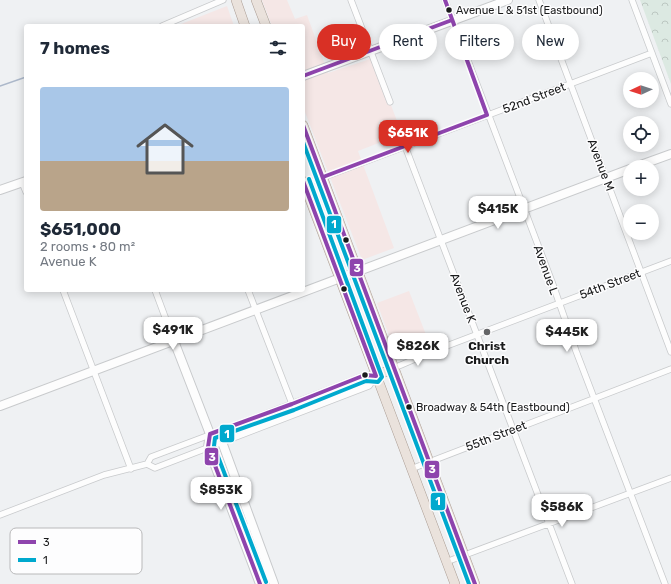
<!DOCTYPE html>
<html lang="en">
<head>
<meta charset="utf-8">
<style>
  :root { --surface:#fff; --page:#f6f6f7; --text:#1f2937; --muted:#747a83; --line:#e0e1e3; --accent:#d93025 }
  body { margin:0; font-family:Rubik,sans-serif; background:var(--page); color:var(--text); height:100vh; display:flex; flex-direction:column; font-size:15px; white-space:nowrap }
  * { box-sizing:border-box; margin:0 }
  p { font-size:13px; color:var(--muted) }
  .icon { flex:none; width:22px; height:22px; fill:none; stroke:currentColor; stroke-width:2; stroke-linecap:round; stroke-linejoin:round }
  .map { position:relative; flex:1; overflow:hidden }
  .drawer { position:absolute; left:24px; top:24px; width:281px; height:268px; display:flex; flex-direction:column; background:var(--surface); border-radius:4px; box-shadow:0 2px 10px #0003 }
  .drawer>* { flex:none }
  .top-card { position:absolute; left:317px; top:24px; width:294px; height:36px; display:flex; gap:8px }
  .needle { width:26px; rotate:266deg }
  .buttons { position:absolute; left:623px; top:72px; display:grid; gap:8px }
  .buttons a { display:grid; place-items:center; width:36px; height:36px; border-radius:50%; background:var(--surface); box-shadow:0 2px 10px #0003; font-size:20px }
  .price { position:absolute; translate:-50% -34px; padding:0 9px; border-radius:8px; background:#fff; color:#222; font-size:13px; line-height:26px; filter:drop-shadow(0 1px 2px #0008) }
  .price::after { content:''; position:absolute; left:50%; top:24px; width:12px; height:9px; margin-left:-6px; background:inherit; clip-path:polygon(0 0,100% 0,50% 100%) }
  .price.selected { background:var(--accent); color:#fff }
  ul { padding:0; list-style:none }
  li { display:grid; align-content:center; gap:8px; height:212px; padding:0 16px }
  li+li { border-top:1px solid var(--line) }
  li span { display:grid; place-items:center; height:124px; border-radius:4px; color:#555 }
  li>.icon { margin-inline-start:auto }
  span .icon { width:72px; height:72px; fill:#fffc; stroke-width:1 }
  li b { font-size:17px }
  h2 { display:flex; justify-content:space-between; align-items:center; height:48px; padding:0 16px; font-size:17px }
  .pill { padding:0 14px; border-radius:18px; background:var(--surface); box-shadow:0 2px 10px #0003; font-size:14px; line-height:36px }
  .pill.selected { background:var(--accent); color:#fff }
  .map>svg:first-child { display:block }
  .commercial { fill:#f5e7e6 }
  .park { fill:url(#park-crowns) }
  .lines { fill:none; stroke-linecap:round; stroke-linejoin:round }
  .stream { stroke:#acb8ca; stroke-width:1.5 }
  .street-casing { stroke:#c8cacc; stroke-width:7 }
  .secondary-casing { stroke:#c8cacc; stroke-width:10 }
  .primary-casing { stroke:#ab9d94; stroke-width:10 }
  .street { stroke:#fdfdfd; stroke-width:5.5 }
  .secondary { stroke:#fdfdfd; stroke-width:8 }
  .primary { stroke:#eae2dc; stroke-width:9 }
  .bus-1-casing { stroke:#fdfdfe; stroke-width:7 }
  .bus-2-casing { stroke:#fdfdfe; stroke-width:7 }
  .bus-1 { stroke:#8e44ad; stroke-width:4 }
  .bus-2 { stroke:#00a9ce; stroke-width:4 }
  .bus-dot { fill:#191a1b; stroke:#fdfdfe; stroke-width:1.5 }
  .poi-dot { fill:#646567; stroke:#fdfdfe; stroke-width:1.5 }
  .labels { text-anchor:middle; stroke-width:3; stroke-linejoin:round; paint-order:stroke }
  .bus-label { font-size:11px; fill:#191a1b; stroke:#fdfdfe; text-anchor:start }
  .street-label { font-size:12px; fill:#191a1b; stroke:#fdfdfe }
  .poi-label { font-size:12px; font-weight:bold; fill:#191a1b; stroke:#fdfdfe }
  .key { fill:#fdfdfe; stroke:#b9b9ba; stroke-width:1 }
  .key-label { font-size:11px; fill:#191a1b }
  .line-badge { stroke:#fdfdfe; stroke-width:1.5 }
  .badge-label { font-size:11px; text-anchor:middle; font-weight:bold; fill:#fff }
</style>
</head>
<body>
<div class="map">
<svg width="671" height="584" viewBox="0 0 671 584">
  <defs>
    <pattern id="park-crowns" width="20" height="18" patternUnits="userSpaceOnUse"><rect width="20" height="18" fill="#dce9e2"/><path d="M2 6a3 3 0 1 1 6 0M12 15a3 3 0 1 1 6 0" fill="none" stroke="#bcc7c1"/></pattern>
  </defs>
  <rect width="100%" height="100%" fill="#eff1f3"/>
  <!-- commercial -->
  <path class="commercial" d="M262,0H287L295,19L307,15L328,73L373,58L402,134L358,151L394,248L362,260L303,107V26H272Z
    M227,6L234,26H176Z
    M409,291L430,345L397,357L377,303Z"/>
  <!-- park -->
  <path class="park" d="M640,0H671V84Z"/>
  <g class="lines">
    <!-- stream -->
    <path class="stream" d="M0,86L26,77"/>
    <defs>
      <path id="street" d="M351,0L390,102
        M445,0L552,282L576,351L665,584
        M539,0L671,352
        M632,0L671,104
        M162,26L223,0
        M405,146L572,584
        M22,182L26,192
        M303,185L652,53
        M63,290L131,469
        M155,290L174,341
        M248,290L296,414
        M394,368L436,350L671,261
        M411,469L671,369
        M0,515L104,475L147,464L155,468L369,386L376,376L365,375C294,404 222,430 151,457L147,464
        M240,531L252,525
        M446,562L671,478"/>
      <path id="secondary" d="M303,76L508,0
        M635,167L671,154
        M0,190L26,181
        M174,341L210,434L208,447L260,584
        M0,406L630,169
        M210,434L222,442L274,584"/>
      <path id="primary" d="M236,0L245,26
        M256,0L266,26
        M303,125L475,584
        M303,181L455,584
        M376,376L394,368"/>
    </defs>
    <!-- street casing -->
    <use href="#street" class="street-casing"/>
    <!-- secondary casing -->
    <use href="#secondary" class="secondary-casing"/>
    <!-- primary casing -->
    <use href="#primary" class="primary-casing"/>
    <!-- street -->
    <use href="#street" class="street"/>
    <!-- secondary -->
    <use href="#secondary" class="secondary"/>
    <!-- primary -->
    <use href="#primary" class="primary"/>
    <defs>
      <path id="bus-1" d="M303,76L452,20
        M303,125L475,584
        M323,177L487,115L445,0
        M260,584L208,447L210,434L292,404L365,375L376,376L303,181"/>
      <path id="bus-2" d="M303,142L469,584
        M266,582L214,446L215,438L294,410L366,381L378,382L382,377L309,179"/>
    </defs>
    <!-- bus-1 casing -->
    <use href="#bus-1" class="bus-1-casing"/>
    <!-- bus-2 casing -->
    <use href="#bus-2" class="bus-2-casing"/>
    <!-- bus-1 -->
    <use href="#bus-1" class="bus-1"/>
    <!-- bus-2 -->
    <use href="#bus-2" class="bus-2"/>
  </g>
  <!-- markers -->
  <g class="bus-dot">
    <circle cx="449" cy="10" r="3.5"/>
    <circle cx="346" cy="240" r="3.5"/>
    <circle cx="344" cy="289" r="3.5"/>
    <circle cx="365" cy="375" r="3.5"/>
    <circle cx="409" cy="407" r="3.5"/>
  </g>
  <circle class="poi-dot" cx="487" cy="332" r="4"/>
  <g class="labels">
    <!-- bus labels -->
    <g class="bus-label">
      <text x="456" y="14">Avenue L &amp; 51st (Eastbound)</text>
      <text x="416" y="411">Broadway &amp; 54th (Eastbound)</text>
    </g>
    <!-- street labels -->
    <g class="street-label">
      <text transform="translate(534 98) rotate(-21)" y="4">52nd Street</text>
      <text transform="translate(601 165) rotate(69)" y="4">Avenue M</text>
      <text transform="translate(546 270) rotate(70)" y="4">Avenue L</text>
      <text transform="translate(610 284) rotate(-21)" y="4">54th Street</text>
      <text transform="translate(463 298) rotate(69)" y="4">Avenue K</text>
      <text transform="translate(496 436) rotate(-21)" y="4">55th Street</text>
    </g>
    <!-- poi labels -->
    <g class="poi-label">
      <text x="487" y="350">Christ<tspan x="487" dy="14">Church</tspan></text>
    </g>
  </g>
  <!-- legend -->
  <rect x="10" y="528" width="132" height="46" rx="6" class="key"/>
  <rect x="18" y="540" width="18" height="4" fill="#8e44ad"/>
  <rect x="18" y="558" width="18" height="4" fill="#00a9ce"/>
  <g class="key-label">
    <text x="43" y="546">3</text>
    <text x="43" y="564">1</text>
  </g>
  <g class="line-badge">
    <rect x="326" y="215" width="16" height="19" rx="4" fill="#00a9ce"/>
    <rect x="349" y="258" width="15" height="19" rx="4" fill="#8e44ad"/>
    <rect x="219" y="424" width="16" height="19" rx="4" fill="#00a9ce"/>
    <rect x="204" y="447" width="15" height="19" rx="4" fill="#8e44ad"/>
    <rect x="424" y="460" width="16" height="19" rx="4" fill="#8e44ad"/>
    <rect x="430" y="492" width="16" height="19" rx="4" fill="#00a9ce"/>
  </g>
  <g class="badge-label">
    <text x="334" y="228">1</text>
    <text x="357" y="272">3</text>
    <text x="227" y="438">1</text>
    <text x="212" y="461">3</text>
    <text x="432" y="473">3</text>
    <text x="438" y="505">1</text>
  </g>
</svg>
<div class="buttons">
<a><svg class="needle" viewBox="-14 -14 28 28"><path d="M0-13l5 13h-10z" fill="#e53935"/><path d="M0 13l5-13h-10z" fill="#747a83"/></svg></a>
<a><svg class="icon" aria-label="locate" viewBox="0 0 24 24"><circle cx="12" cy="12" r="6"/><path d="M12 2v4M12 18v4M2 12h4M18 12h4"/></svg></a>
<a>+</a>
<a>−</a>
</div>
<b class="price selected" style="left:408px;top:154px">$651K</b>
<b class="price" style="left:498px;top:230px">$415K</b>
<b class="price" style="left:173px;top:351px">$491K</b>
<b class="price" style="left:567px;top:353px">$445K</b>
<b class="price" style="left:418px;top:367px">$826K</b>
<b class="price" style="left:221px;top:511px">$853K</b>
<b class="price" style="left:562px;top:528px">$586K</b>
<div class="top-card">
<a class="pill selected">Buy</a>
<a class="pill">Rent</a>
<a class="pill">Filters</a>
<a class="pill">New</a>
</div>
<section class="drawer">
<h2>7 homes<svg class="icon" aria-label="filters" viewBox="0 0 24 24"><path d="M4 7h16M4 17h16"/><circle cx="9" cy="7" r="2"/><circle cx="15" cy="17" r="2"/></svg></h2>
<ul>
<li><span style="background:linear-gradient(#a9c7e8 60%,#b9a48a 0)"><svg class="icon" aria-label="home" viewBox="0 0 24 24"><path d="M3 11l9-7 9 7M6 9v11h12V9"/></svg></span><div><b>$651,000</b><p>2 rooms · 80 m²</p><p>Avenue K</p></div></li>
</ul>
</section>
</div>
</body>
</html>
